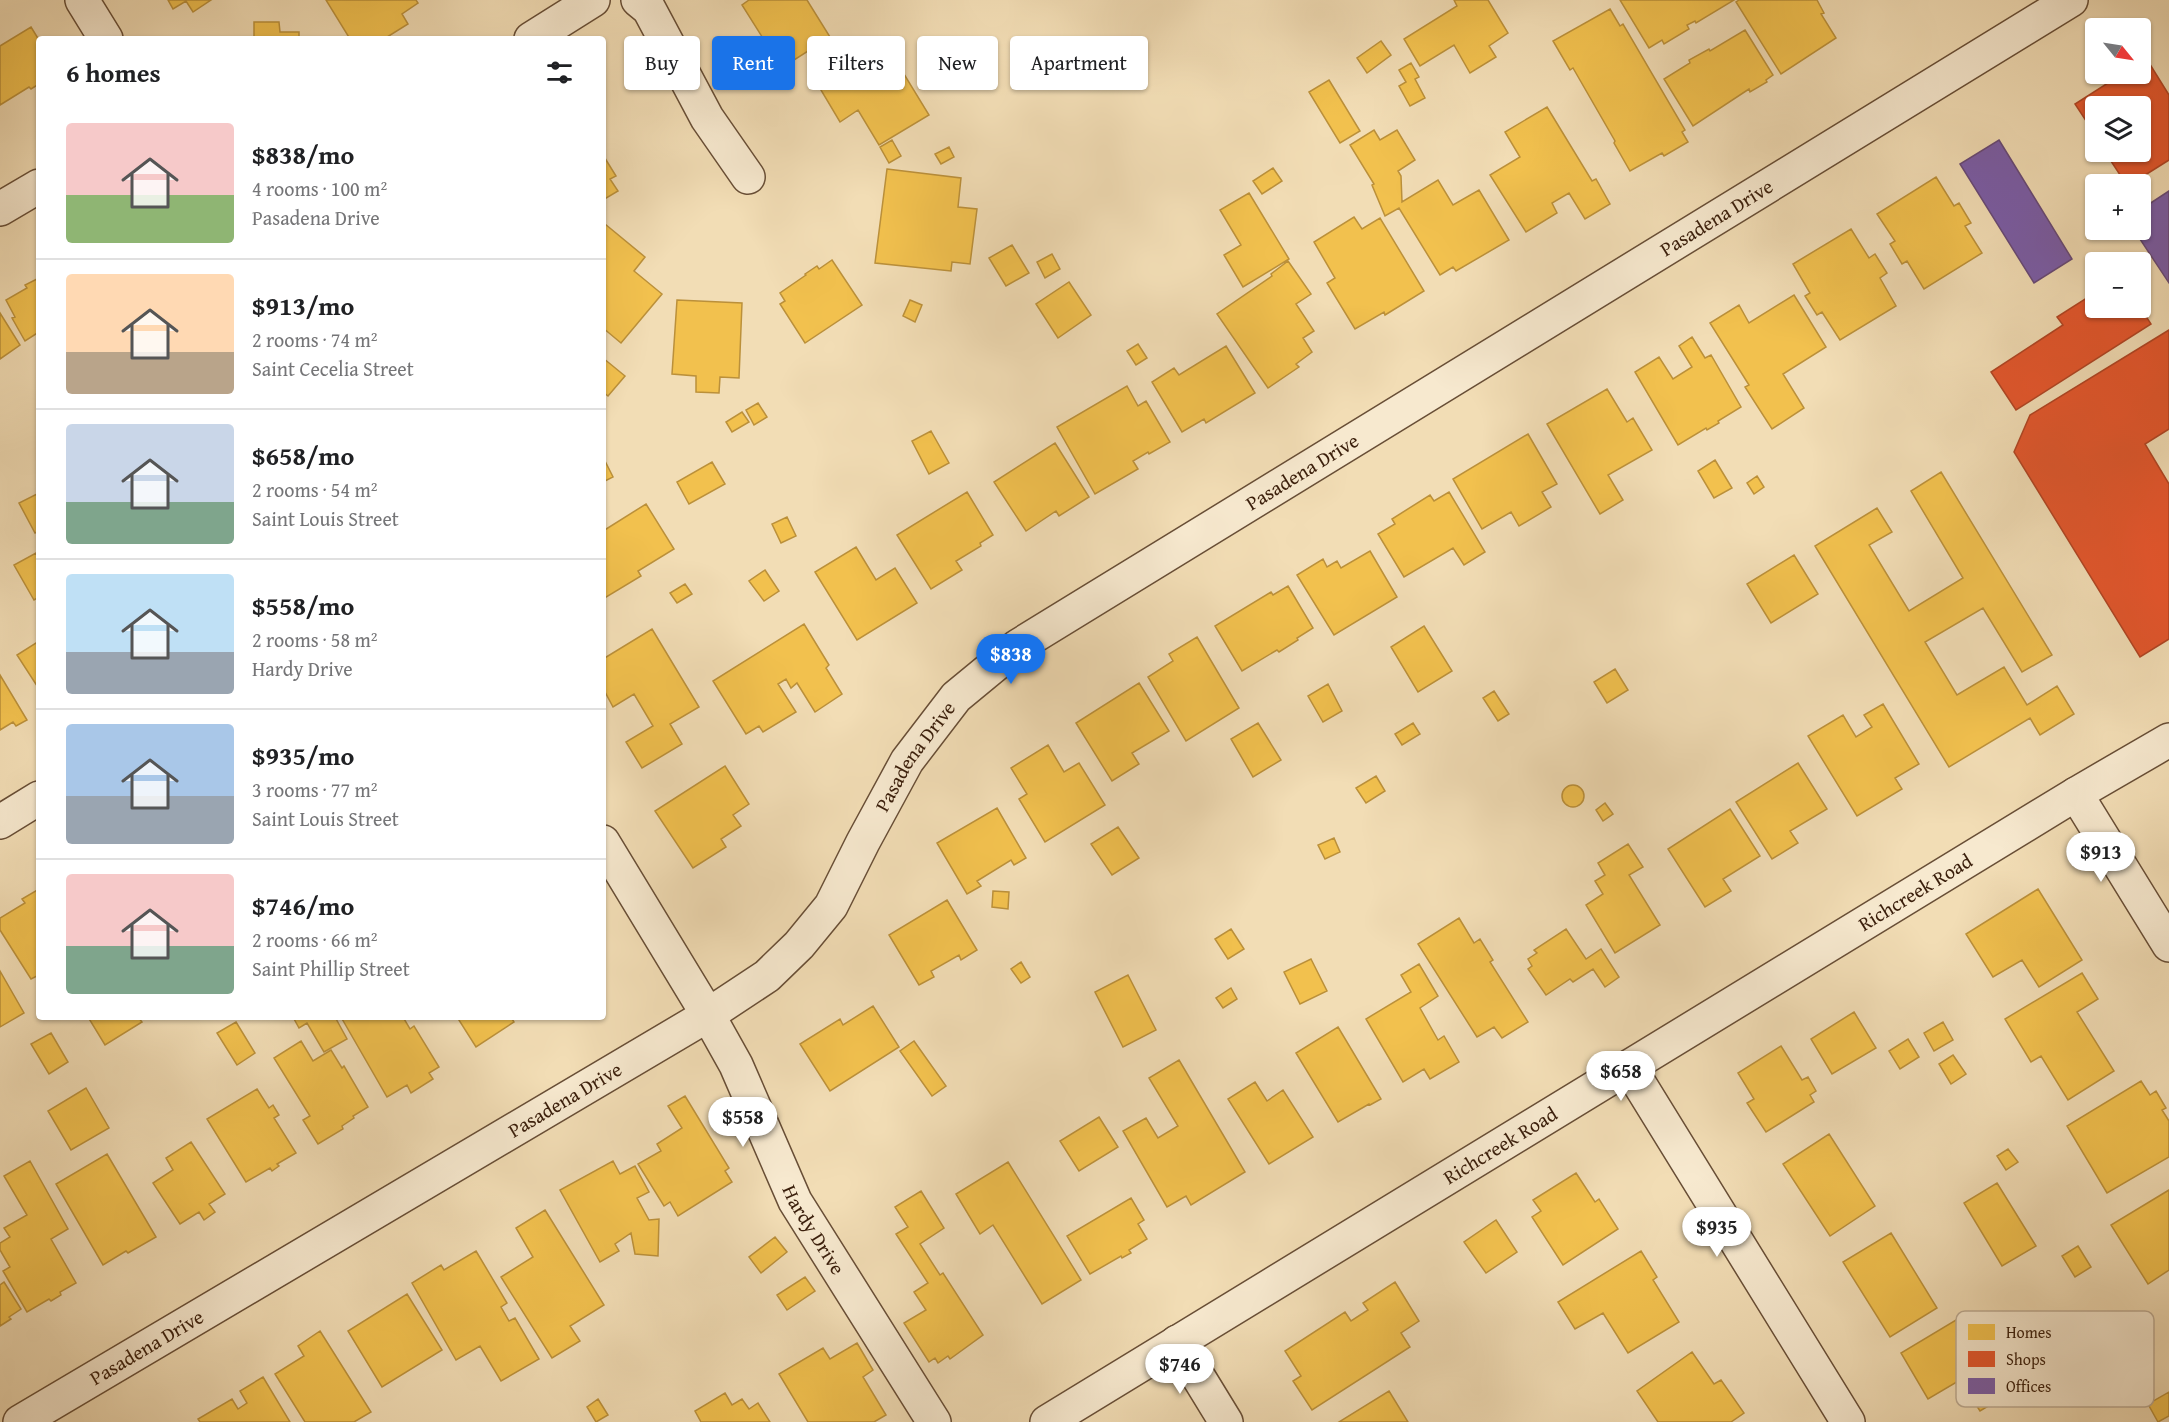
<!DOCTYPE html>
<html lang="en">
<head>
<meta charset="utf-8">
<style>
  :root { --surface:#fff; --page:#f2f2f2; --text:#202124; --muted:#757577; --line:#e0e0e0; --accent:#1a73e8 }
  body { margin:0; font-family:"Gentium Book Plus",serif; background:var(--page); color:var(--text); height:100vh; display:flex; flex-direction:column; font-size:22px; white-space:nowrap }
  * { box-sizing:border-box; margin:0 }
  p { font-size:20px; color:var(--muted) }
  .icon { flex:none; width:33px; height:33px; fill:none; stroke:currentColor; stroke-width:2; stroke-linecap:round; stroke-linejoin:round }
  .map { position:relative; flex:1; overflow:hidden }
  .details { position:absolute; left:36px; top:36px; width:570px; height:984px; display:flex; flex-direction:column; background:var(--surface); border-radius:6px; box-shadow:0 2px 4px #0004 }
  .details>* { flex:none }
  .banner { position:absolute; left:624px; top:36px; width:570px; height:54px; display:flex; gap:12px }
  .needle { width:39px; rotate:120deg }
  .controls { position:absolute; left:2085px; top:18px; display:grid; gap:12px }
  .controls a { display:grid; place-items:center; width:66px; height:66px; border-radius:6px; background:var(--surface); box-shadow:0 2px 4px #0004; font-size:30px }
  .price { position:absolute; translate:-50% -51px; padding:0 14px; border-radius:21px; background:#fff; color:#222; font-size:20px; line-height:39px; filter:drop-shadow(0 2px 3px #0008) }
  .price::after { content:''; position:absolute; left:50%; top:36px; width:18px; height:14px; margin-left:-9px; background:inherit; clip-path:polygon(0 0,100% 0,50% 100%) }
  .price.active { background:var(--accent); color:#fff }
  ul { padding:0; list-style:none }
  li { display:flex; align-items:center; gap:18px; height:150px; padding:0 30px }
  li+li { border-top:2px solid var(--line) }
  li span { display:grid; place-items:center; flex:none; width:168px; height:120px; border-radius:6px; color:#555 }
  li>.icon { margin-inline-start:auto }
  span .icon { width:72px; height:72px; fill:#fffc; stroke-width:1 }
  li b { font-size:26px }
  h2 { display:flex; justify-content:space-between; align-items:center; height:72px; padding:0 30px; font-size:26px }
  .chip { padding:0 21px; border-radius:6px; background:var(--surface); box-shadow:0 2px 4px #0004; font-size:21px; line-height:54px }
  .chip.active { background:var(--accent); color:#fff }
  .map>svg:first-child { display:block }
  .homes { fill:#f2c14e; stroke:#bb903a; stroke-width:1.5 }
  .shops { fill:#e4572e; stroke:#b14624; stroke-width:1.5 }
  .offices { fill:#7b5ea7; stroke:#684b78; stroke-width:1.5 }
  .lines { fill:none; stroke-linecap:round; stroke-linejoin:round }
  .street-casing { stroke:#684e36; stroke-width:36 }
  .street { stroke:#f7e9cf; stroke-width:33 }
  .labels { text-anchor:middle; stroke-width:6; stroke-linejoin:round; paint-order:stroke }
  .street-label { font-size:20px; fill:#3a1e0b; stroke:#f7e9cf }
  .key { fill:#f7e9cf; stroke:#beac94; stroke-width:1.5 }
  .key-label { font-size:16px; fill:#3a1e0b }
</style>
</head>
<body>
<div class="map">
<svg width="2169" height="1422" viewBox="0 0 2169 1422">
  <rect width="100%" height="100%" fill="#f2ddb5"/>
  <filter id="stains"><feTurbulence type="fractalNoise" baseFrequency=".00333" numOctaves="4"/><feColorMatrix values="0 0 0 0 .2 0 0 0 0 .09 0 0 0 0 .02 0 0 0 .5 -.17"/></filter>
  <radialGradient id="worn" r=".72"><stop offset=".6" stop-color="#630" stop-opacity="0"/><stop offset="1" stop-color="#630" stop-opacity=".3"/></radialGradient>
  <!-- homes -->
  <path class="homes" d="M168,0H211L193,12L186,1L173,9Z
    M326,0H416L418,3L402,14L408,24L384,39H350Z
    M749,0H807L830,37L791,62L780,45L771,51L742,5Z
    M1454,0H1488L1508,33L1489,46L1496,57L1470,73L1454,45L1420,66L1404,39L1457,6Z
    M1620,0H1734L1696,23L1695,21L1687,25L1689,29L1664,44L1662,40L1649,48Z
    M1739,0H1817L1824,13L1821,14L1836,38L1781,74L1736,2Z
    M1610,9L1620,26L1623,24L1685,130L1682,132L1688,142L1664,156L1662,153L1630,171L1614,143L1615,141L1573,68L1570,70L1553,41Z
    M254,22H279L280,32H299V39H213L254,37Z
    M31,27L39,40V84L31,89L29,87L0,105V46Z
    M1745,30L1773,75L1766,80L1767,82L1750,92L1749,89L1693,126L1664,79L1690,63L1689,60L1709,49L1710,51Z
    M1381,41L1391,55L1367,73L1357,58Z
    M869,48L879,65L893,56L929,115L879,145L858,110L840,122L815,80Z
    M1411,63L1419,77L1415,79L1425,98L1410,106L1399,86L1406,82L1399,70Z
    M1329,80L1360,131L1340,143L1309,92Z
    M1547,107L1592,181L1596,179L1610,204L1585,219L1569,193L1552,203L1557,213L1526,232L1490,175L1520,157L1505,132Z
    M1374,130L1380,140L1397,130L1415,160L1398,171L1401,176L1402,202L1438,180L1453,205L1479,190L1509,240L1456,271L1453,267L1440,275L1399,208L1385,216L1372,185L1374,184L1350,145Z
    M892,140L901,156L889,163L880,147Z
    M949,147L954,157L941,164L935,154Z
    M603,155L616,176L610,179L618,191L603,200Z
    M1273,168L1282,181L1262,194L1253,181Z
    M887,169L961,178L958,207L977,209L970,264L952,262L951,271L875,263Z
    M1936,177L1954,206L1959,203L1971,223L1965,226L1982,253L1924,289L1907,261L1902,264L1890,244L1895,241L1877,214Z
    M1249,193L1289,259L1243,287L1224,255L1241,245L1220,210Z
    M1354,217L1362,229L1380,218L1424,291L1385,315L1384,312L1355,329L1327,283L1335,278L1314,242Z
    M605,224L645,257L634,271L662,294L621,343L603,328V226Z
    M1851,229L1869,258L1875,254L1887,273L1880,278L1896,306L1840,340L1822,312L1817,315L1805,296L1810,293L1793,264Z
    M1012,245L1029,273L1006,286L989,258Z
    M1052,254L1060,269L1045,278L1037,262Z
    M832,260L862,305L805,343L780,304L785,301L780,293L806,275L805,274L817,266L819,269Z
    M1288,261L1311,294L1296,304L1314,331L1303,338L1312,352L1296,364L1299,367L1268,388L1217,314L1272,276L1271,274Z
    M37,279L39,281V332L25,341L12,318L15,317L6,300L27,288L25,285Z
    M1069,282L1091,315L1058,338L1036,304Z
    M1794,295L1826,347L1783,374L1804,408L1772,429L1745,387L1749,385L1710,323L1739,305L1749,323Z
    M677,300L742,303L739,378L720,377L719,393L696,392V376L672,374Z
    M910,300L922,305L915,322L903,316Z
    M0,313L20,345L0,359Z
    M1692,337L1705,358L1711,355L1741,407L1718,421L1719,423L1707,430L1706,428L1678,445L1635,372L1659,357L1673,379L1692,367L1679,346Z
    M1138,344L1147,358L1136,365L1127,351Z
    M1226,346L1255,393L1206,423L1204,419L1182,432L1152,382L1174,368L1179,375Z
    M603,358L625,376L608,396L603,392Z
    M1127,386L1138,406L1146,401L1170,442L1149,454L1148,452L1133,461L1138,469L1095,494L1057,427Z
    M1607,389L1627,422L1633,418L1652,450L1608,475L1623,500L1600,514L1547,424Z
    M758,403L767,417L754,425L746,410Z
    M742,412L749,422L732,432L726,422Z
    M931,431L949,463L929,474L912,441Z
    M1528,434L1557,484L1542,492L1551,507L1519,526L1511,512L1482,529L1453,479Z
    M1055,443L1089,497L1059,516L1056,511L1026,531L994,482Z
    M603,457L613,477L603,482Z
    M1715,460L1732,488L1714,498L1698,471Z
    M712,462L725,484L689,504L677,482Z
    M1941,472L2052,655L2022,672L1983,608L1925,642L1957,695L2004,667L2027,705L2057,686L2074,714L2040,735L2030,718L1949,767L1815,546L1877,508L1892,532L1869,545L1909,611L1963,578L1911,491Z
    M1757,476L1764,487L1754,494L1747,483Z
    M967,492L993,535L980,543L981,546L956,561L962,570L931,589L897,535Z
    M1449,492L1485,552L1464,565L1453,548L1404,577L1378,534L1395,524L1392,519L1430,495L1434,501Z
    M39,493V531L35,533L19,503Z
    M646,504L674,549L638,571L641,576L603,599V531Z
    M787,517L796,536L781,543L772,524Z
    M856,547L876,580L895,568L917,603L857,640L815,572Z
    M1370,551L1397,597L1334,635L1297,575L1323,559L1327,567L1337,561L1341,568Z
    M36,553L39,558V597L34,600L14,565Z
    M1794,555L1818,594L1771,623L1747,584Z
    M765,570L779,591L764,601L749,581Z
    M685,584L692,594L677,603L670,593Z
    M1288,586L1313,628L1297,638L1298,640L1279,652L1277,650L1242,671L1215,626L1271,592L1273,595Z
    M804,624L829,665L826,668L842,694L815,712L797,683L791,688L786,679L778,684L796,712L763,732L759,726L746,734L713,681Z
    M1424,626L1452,671L1418,692L1391,647Z
    M652,629L699,707L670,724L682,744L642,768L626,742L653,726L634,694L613,707L605,692L603,693V659Z
    M1197,637L1239,708L1186,741L1148,677L1173,661L1169,654Z
    M39,641V689L17,655Z
    M1615,669L1628,690L1607,703L1594,682Z
    M0,675L27,720L16,726L13,722L0,730Z
    M1139,683L1169,731L1132,753L1139,764L1112,781L1076,723Z
    M1328,684L1342,711L1323,722L1308,696Z
    M1494,691L1509,714L1498,721L1483,698Z
    M1883,704L1919,764L1895,778L1902,789L1857,816L1808,736L1843,715L1856,737L1872,727L1864,715Z
    M1258,723L1281,760L1253,777L1231,739Z
    M1413,723L1420,734L1402,745L1395,734Z
    M1048,745L1064,772L1079,763L1105,805L1045,842L1019,799L1027,794L1011,768Z
    M1798,763L1827,809L1790,831L1798,843L1772,859L1736,802Z
    M725,766L749,804L733,815L741,826L721,839L726,847L693,868L655,811Z
    M1376,776L1385,791L1366,803L1356,788Z
    M1562 796a11 11 0 1 1 22 0a11 11 0 1 1-22 0Z
    M1605,803L1613,814L1603,821L1596,810Z
    M997,808L1026,858L1014,865L1011,860L977,881L981,886L967,894L937,843Z
    M1730,809L1760,856L1723,879L1731,891L1705,907L1668,849Z
    M1118,827L1139,858L1112,875L1091,844Z
    M1334,838L1340,852L1325,859L1318,845Z
    M1628,844L1643,867L1629,875L1660,925L1615,953L1586,905L1603,894L1595,881L1605,875L1598,863Z
    M39,889V975L31,979L0,930V918L25,903L22,899Z
    M2038,889L2082,960L2039,987L2022,960L1993,977L1966,934Z
    M993,891L1009,892L1008,909L992,907Z
    M947,900L977,950L961,960L959,955L931,971L934,977L919,985L889,935Z
    M1459,918L1474,943L1480,939L1493,960L1490,962L1528,1022L1502,1038L1494,1027L1477,1037L1418,944Z
    M1231,929L1244,949L1228,959L1215,939Z
    M1566,929L1586,959L1601,949L1619,977L1605,987L1593,969L1573,982L1570,979L1546,995L1528,969L1532,966L1528,959L1537,953L1534,950Z
    M1311,959L1327,991L1300,1004L1284,972Z
    M1021,962L1030,977L1021,983L1011,969Z
    M1419,964L1438,996L1420,1008L1438,1040L1444,1036L1459,1062L1430,1079L1424,1069L1403,1082L1366,1019L1411,992L1401,975Z
    M0,971L24,1013L0,1027Z
    M2082,973L2098,999L2077,1012L2114,1071L2068,1100L2041,1056L2031,1062L2005,1019Z
    M1128,975L1156,1030L1123,1047L1095,992Z
    M1231,988L1237,999L1223,1008L1216,998Z
    M873,1006L899,1047L830,1091L800,1044L840,1019L843,1025Z
    M1854,1012L1876,1048L1832,1074L1811,1039Z
    M88,1017H138L142,1022L105,1045Z
    M293,1017H335L347,1039L324,1052L307,1023L299,1028Z
    M341,1017H403L410,1029L414,1026L439,1067L429,1073L433,1079L411,1093L407,1085L387,1097Z
    M457,1017H511L514,1022L476,1047Z
    M236,1022L255,1053L237,1065L217,1033Z
    M1943,1022L1953,1040L1934,1051L1924,1033Z
    M1338,1027L1381,1099L1370,1105L1369,1104L1338,1122L1296,1053Z
    M51,1033L68,1062L49,1074L31,1044Z
    M1908,1039L1919,1057L1900,1069L1889,1051Z
    M301,1041L313,1061L331,1050L342,1068L344,1066L368,1107L353,1116L354,1118L342,1126L343,1129L318,1144L303,1120L310,1116L274,1058Z
    M914,1041L946,1086L932,1096L900,1051Z
    M1781,1046L1802,1080L1808,1077L1816,1091L1810,1095L1814,1102L1766,1132L1747,1103L1754,1099L1738,1073Z
    M1953,1055L1966,1074L1951,1084L1939,1064Z
    M1179,1060L1245,1172L1191,1205L1186,1196L1167,1207L1123,1131L1146,1118L1158,1138L1178,1126L1149,1078Z
    M2141,1081L2150,1095L2156,1091L2166,1108L2162,1110L2169,1121V1157L2107,1193L2067,1126Z
    M1255,1082L1267,1101L1283,1090L1313,1137L1269,1164L1228,1099Z
    M86,1088L109,1128L71,1150L48,1111Z
    M257,1089L269,1108L273,1105L279,1115L274,1118L296,1153L277,1164L279,1166L272,1171L270,1168L246,1182L207,1119Z
    M685,1096L729,1168L725,1171L732,1182L678,1216L670,1202L664,1206L638,1164L661,1151L657,1144L682,1128L668,1106Z
    M1099,1117L1118,1147L1079,1171L1060,1141Z
    M1829,1134L1875,1206L1830,1236L1783,1164Z
    M191,1142L225,1194L209,1204L215,1212L204,1220L199,1212L180,1224L153,1183L173,1170L166,1158Z
    M2008,1149L2018,1162L2006,1170L1997,1156Z
    M107,1154L156,1237L128,1253L126,1251L103,1265L56,1184Z
    M30,1161L68,1229L51,1239L76,1283L60,1292L61,1295L51,1301L49,1299L27,1312L3,1271L10,1267L0,1250V1243L10,1237L4,1228L27,1215L4,1176Z
    M613,1161L620,1174L635,1166L649,1192L637,1198L649,1220L659,1219L658,1256L635,1254L631,1233L615,1244L619,1251L600,1262L560,1190Z
    M1008,1162L1081,1280L1042,1304L993,1225L980,1234L956,1194Z
    M1576,1173L1595,1202L1599,1199L1618,1229L1563,1265L1532,1217L1541,1211L1533,1200Z
    M1997,1183L2036,1246L2002,1266L1964,1203Z
    M2169,1190V1270L2148,1284L2111,1225Z
    M921,1191L944,1228L920,1244L940,1275L943,1273L983,1335L950,1359L948,1356L938,1363L935,1358L929,1362L904,1323L926,1310L914,1292L928,1283L896,1234L908,1227L895,1207Z
    M1131,1198L1144,1220L1138,1224L1147,1239L1129,1250L1131,1253L1122,1258L1121,1256L1090,1274L1067,1236Z
    M545,1210L604,1305L570,1326L580,1341L552,1358L501,1277L533,1257L516,1228Z
    M1496,1220L1517,1252L1486,1273L1464,1242Z
    M1891,1233L1937,1308L1890,1337L1843,1262Z
    M775,1237L787,1252L761,1273L749,1257Z
    M2078,1246L2091,1267L2075,1277L2062,1256Z
    M476,1251L507,1303L501,1307L509,1321L515,1318L539,1359L501,1381L480,1346L456,1360L412,1283L441,1265L444,1270Z
    M1641,1251L1657,1277L1653,1280L1679,1322L1628,1353L1603,1313L1575,1329L1558,1302Z
    M805,1277L815,1291L787,1310L777,1295Z
    M4,1282L21,1309L9,1317L11,1319L0,1326V1285Z
    M1395,1282L1419,1321L1401,1333L1410,1347L1312,1410L1293,1381L1301,1376L1285,1351L1345,1312L1351,1321L1368,1310L1363,1303Z
    M407,1294L442,1350L382,1387L348,1331Z
    M1966,1314L2012,1392L1980,1411L1960,1380L1928,1399L1901,1353Z
    M320,1331L371,1412L354,1422H305L275,1374L304,1356L298,1346Z
    M857,1343L873,1370L863,1377L886,1415L874,1422H808L779,1374L823,1348L830,1359Z
    M1692,1352L1714,1384L1721,1380L1744,1413L1731,1422H1658L1637,1391Z
    M263,1377L290,1422H200L198,1419L232,1399L238,1409L247,1403L240,1391Z
    M1389,1391L1408,1422H1339Z
    M2169,1392V1416L2158,1422L2148,1404Z
    M725,1393L732,1405L742,1399L749,1409L758,1403L770,1422H701L695,1411Z
    M598,1399L608,1415L596,1422L587,1407Z"/>
  <!-- shops -->
  <path class="shops" d="M2146,58L2169,95V160L2131,184H2126L2105,152H2140V106H2096V136L2075,104L2122,74H2140V61Z
    M2096,292V308L2140,307L2151,324L2016,410L1991,372L2063,325L2057,317Z
    M2169,330V429L2145,444L2169,484V639L2140,657L2014,452L2030,415Z"/>
  <!-- offices -->
  <path class="offices" d="M1999,140L2072,259L2034,283L1960,164Z
    M2169,191V283L2134,230H2140V210Z"/>
  <g class="lines">
    <defs>
      <g id="street">
        <path d="M82,0L106,39"/>
        <path d="M638,0L649,9L707,118L748,177"/>
        <path d="M531,39L593,0"/>
        <path d="M0,209L39,186"/>
        <path d="M2076,794L2169,945"/>
        <path d="M0,822L39,798"/>
        <path id="s1" d="M603,842L708,1015L736,1065L795,1201L934,1422"/>
        <path d="M1629,1067L1848,1422"/>
        <path d="M1177,1342L1226,1422"/>
        <path id="s2" d="M20,1422L708,1015L767,976L799,945L831,906L863,842L907,761L956,697L1018,646L2071,0"/>
        <path id="s3" d="M1047,1422L2076,794L2169,740"/>
      </g>
    </defs>
    <!-- street casing -->
    <use href="#street" class="street-casing"/>
    <!-- street -->
    <use href="#street" class="street"/>
  </g>
  <g class="labels">
    <!-- street labels -->
    <g class="street-label">
      <text dy="7" stroke="none"><textPath href="#s2" startOffset="2109">Pasadena Drive</textPath></text>
      <text dy="7" stroke="none"><textPath href="#s2" startOffset="1623">Pasadena Drive</textPath></text>
      <text dy="7" stroke="none"><textPath href="#s2" startOffset="1137">Pasadena Drive</textPath></text>
      <text dy="7" stroke="none"><textPath href="#s3" startOffset="1017">Richcreek Road</textPath></text>
      <text dy="7" stroke="none"><textPath href="#s2" startOffset="633">Pasadena Drive</textPath></text>
      <text dy="7" stroke="none"><textPath href="#s3" startOffset="531">Richcreek Road</textPath></text>
      <text dy="7" stroke="none"><textPath href="#s1" startOffset="442">Hardy Drive</textPath></text>
      <text dy="7" stroke="none"><textPath href="#s2" startOffset="147">Pasadena Drive</textPath></text>
    </g>
  </g>
  <!-- legend -->
  <rect x="1956" y="1311" width="198" height="96" rx="9" class="key"/>
  <rect x="1968" y="1324" width="27" height="16" fill="#f2c14e"/>
  <rect x="1968" y="1351" width="27" height="16" fill="#e4572e"/>
  <rect x="1968" y="1378" width="27" height="16" fill="#7b5ea7"/>
  <g class="key-label">
    <text x="2006" y="1338">Homes</text>
    <text x="2006" y="1365">Shops</text>
    <text x="2006" y="1392">Offices</text>
  </g>
  <rect width="100%" height="100%" filter="url(#stains)"/>
  <rect width="100%" height="100%" fill="url(#worn)"/>
</svg>
<div class="controls">
<a><svg class="needle" viewBox="-14 -14 28 28"><path d="M0-13l5 13h-10z" fill="#e53935"/><path d="M0 13l5-13h-10z" fill="#757577"/></svg></a>
<a><svg class="icon" aria-label="layers" viewBox="0 0 24 24"><path d="M12 4l9 5-9 5-9-5zM3 14l9 5 9-5"/></svg></a>
<a>+</a>
<a>−</a>
</div>
<b class="price active" style="left:1011px;top:685px">$838</b>
<b class="price" style="left:2101px;top:883px">$913</b>
<b class="price" style="left:1621px;top:1102px">$658</b>
<b class="price" style="left:743px;top:1148px">$558</b>
<b class="price" style="left:1717px;top:1258px">$935</b>
<b class="price" style="left:1180px;top:1395px">$746</b>
<div class="banner">
<a class="chip">Buy</a>
<a class="chip active">Rent</a>
<a class="chip">Filters</a>
<a class="chip">New</a>
<a class="chip">Apartment</a>
</div>
<section class="details">
<h2>6 homes<svg class="icon" aria-label="filters" viewBox="0 0 24 24"><path d="M4 7h16M4 17h16"/><circle cx="9" cy="7" r="2"/><circle cx="15" cy="17" r="2"/></svg></h2>
<ul>
<li><span style="background:linear-gradient(#f6c9c9 60%,#8fb573 0)"><svg class="icon" aria-label="home" viewBox="0 0 24 24"><path d="M3 11l9-7 9 7M6 9v11h12V9"/></svg></span><div><b>$838/mo</b><p>4 rooms · 100 m²</p><p>Pasadena Drive</p></div></li>
<li><span style="background:linear-gradient(#ffd9b3 65%,#b9a48a 0)"><svg class="icon" aria-label="home" viewBox="0 0 24 24"><path d="M3 11l9-7 9 7M6 9v11h12V9"/></svg></span><div><b>$913/mo</b><p>2 rooms · 74 m²</p><p>Saint Cecelia Street</p></div></li>
<li><span style="background:linear-gradient(#c9d6e8 65%,#7fa58c 0)"><svg class="icon" aria-label="home" viewBox="0 0 24 24"><path d="M3 11l9-7 9 7M6 9v11h12V9"/></svg></span><div><b>$658/mo</b><p>2 rooms · 54 m²</p><p>Saint Louis Street</p></div></li>
<li><span style="background:linear-gradient(#bfe0f5 65%,#9aa5b1 0)"><svg class="icon" aria-label="home" viewBox="0 0 24 24"><path d="M3 11l9-7 9 7M6 9v11h12V9"/></svg></span><div><b>$558/mo</b><p>2 rooms · 58 m²</p><p>Hardy Drive</p></div></li>
<li><span style="background:linear-gradient(#a9c7e8 60%,#9aa5b1 0)"><svg class="icon" aria-label="home" viewBox="0 0 24 24"><path d="M3 11l9-7 9 7M6 9v11h12V9"/></svg></span><div><b>$935/mo</b><p>3 rooms · 77 m²</p><p>Saint Louis Street</p></div></li>
<li><span style="background:linear-gradient(#f6c9c9 60%,#7fa58c 0)"><svg class="icon" aria-label="home" viewBox="0 0 24 24"><path d="M3 11l9-7 9 7M6 9v11h12V9"/></svg></span><div><b>$746/mo</b><p>2 rooms · 66 m²</p><p>Saint Phillip Street</p></div></li>
</ul>
</section>
</div>
</body>
</html>
